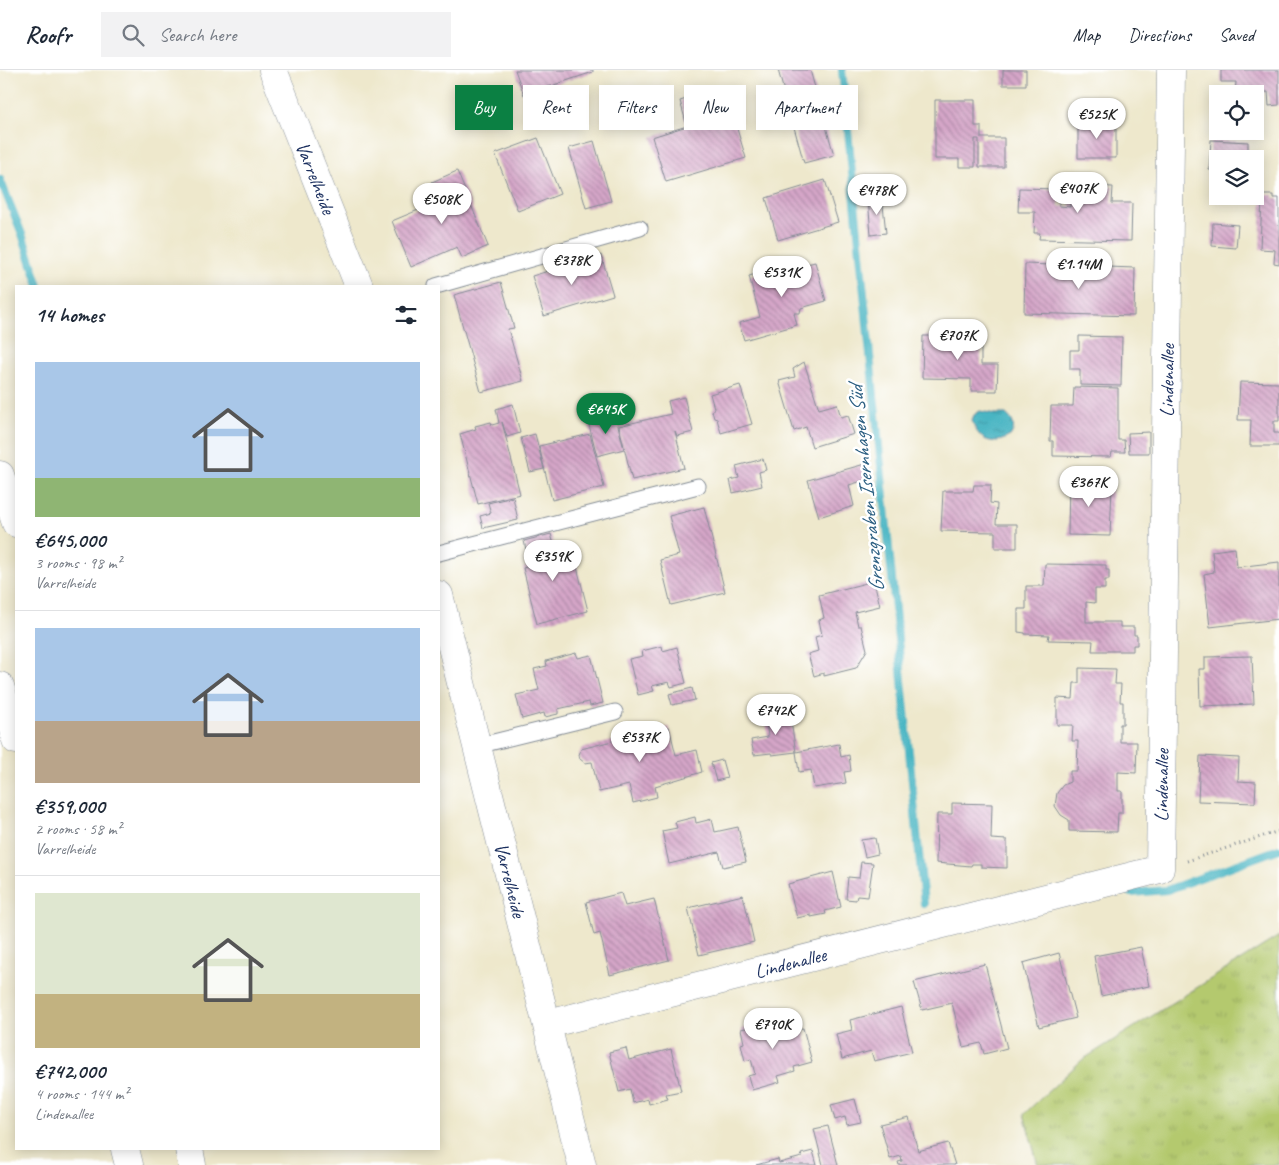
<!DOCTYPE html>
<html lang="en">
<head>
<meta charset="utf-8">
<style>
  :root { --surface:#fff; --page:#f2f2f3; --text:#1f2937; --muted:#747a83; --line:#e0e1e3; --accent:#0b8043 }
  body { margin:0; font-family:Caveat,sans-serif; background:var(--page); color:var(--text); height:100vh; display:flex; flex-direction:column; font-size:19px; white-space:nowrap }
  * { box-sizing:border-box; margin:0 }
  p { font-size:16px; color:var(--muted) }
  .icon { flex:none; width:28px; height:28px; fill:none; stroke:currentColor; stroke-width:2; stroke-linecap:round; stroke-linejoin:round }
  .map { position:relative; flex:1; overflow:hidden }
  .details { position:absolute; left:15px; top:215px; width:425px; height:865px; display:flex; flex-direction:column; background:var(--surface); border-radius:0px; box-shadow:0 2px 12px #0003 }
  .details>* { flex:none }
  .hud { position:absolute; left:455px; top:15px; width:475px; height:45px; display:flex; gap:10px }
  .fabs { position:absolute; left:1209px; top:15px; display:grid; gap:10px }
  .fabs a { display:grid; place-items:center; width:55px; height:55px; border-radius:0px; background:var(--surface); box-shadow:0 2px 12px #0003; font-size:25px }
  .price { position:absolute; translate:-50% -42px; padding:0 11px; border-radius:18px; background:#fff; color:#222; font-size:16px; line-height:32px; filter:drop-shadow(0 1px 2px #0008) }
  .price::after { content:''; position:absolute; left:50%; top:30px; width:15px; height:11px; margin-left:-8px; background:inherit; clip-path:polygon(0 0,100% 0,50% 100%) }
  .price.active { background:var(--accent); color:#fff }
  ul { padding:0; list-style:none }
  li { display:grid; align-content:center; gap:10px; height:265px; padding:0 20px }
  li+li { border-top:1px solid var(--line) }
  li span { display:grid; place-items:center; height:155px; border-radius:0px; color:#555 }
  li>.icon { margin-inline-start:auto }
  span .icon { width:90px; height:90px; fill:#fffc; stroke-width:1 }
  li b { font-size:21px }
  h2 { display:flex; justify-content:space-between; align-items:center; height:60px; padding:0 20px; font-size:21px }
  .tag { padding:0 18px; border-radius:0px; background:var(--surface); box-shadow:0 2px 12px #0003; font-size:18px; line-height:45px }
  .tag.active { background:var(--accent); color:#fff }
  header { display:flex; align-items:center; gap:30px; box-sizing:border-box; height:70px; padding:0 25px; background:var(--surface); border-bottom:1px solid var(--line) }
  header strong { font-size:24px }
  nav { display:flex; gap:28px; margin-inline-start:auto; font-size:18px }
  .search { width:350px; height:45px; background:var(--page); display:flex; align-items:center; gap:12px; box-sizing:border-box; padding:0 18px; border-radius:0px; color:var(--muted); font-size:19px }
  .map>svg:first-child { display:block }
  .grass { fill:url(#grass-tufts); stroke:#687c66 }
  .water { fill:url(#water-ripples); stroke:#327290 }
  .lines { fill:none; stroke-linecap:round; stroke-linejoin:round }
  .stream { stroke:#48b5c3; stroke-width:8 }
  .building { fill:url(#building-back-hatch) }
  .service-casing { stroke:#848c95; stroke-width:17 }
  .minor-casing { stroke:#848c95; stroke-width:29 }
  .motorway-casing { stroke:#848c95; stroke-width:29 }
  .path { stroke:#848c95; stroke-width:3; stroke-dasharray:1 4; stroke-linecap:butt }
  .service { stroke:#fff; stroke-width:15 }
  .minor { stroke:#fff; stroke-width:28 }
  .motorway { stroke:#fff; stroke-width:28 }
  .labels { text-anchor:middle; stroke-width:5; stroke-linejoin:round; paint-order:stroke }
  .street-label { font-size:20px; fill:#1b2f5e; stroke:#fff }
  .water-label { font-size:21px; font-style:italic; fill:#2b5e81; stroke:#fff }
</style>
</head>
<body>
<header>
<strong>Roofr</strong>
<div class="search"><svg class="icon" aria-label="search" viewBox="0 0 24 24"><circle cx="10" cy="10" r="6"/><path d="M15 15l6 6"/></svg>Search here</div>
<nav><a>Map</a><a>Directions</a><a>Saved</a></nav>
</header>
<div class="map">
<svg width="1279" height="1095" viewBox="0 0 1279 1095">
  <defs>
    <pattern id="grass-tufts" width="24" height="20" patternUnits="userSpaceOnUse" patternTransform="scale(1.25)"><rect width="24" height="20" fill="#b4c96e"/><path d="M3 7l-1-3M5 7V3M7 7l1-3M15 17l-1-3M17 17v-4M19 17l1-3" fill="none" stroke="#9aad62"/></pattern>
    <pattern id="water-ripples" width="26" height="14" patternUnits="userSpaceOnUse" patternTransform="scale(1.25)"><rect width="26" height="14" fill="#48b5c3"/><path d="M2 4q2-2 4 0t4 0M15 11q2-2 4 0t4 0" fill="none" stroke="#3b94a2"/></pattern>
    <pattern id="building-back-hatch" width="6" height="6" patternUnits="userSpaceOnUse" patternTransform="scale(1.25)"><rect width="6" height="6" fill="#d5a6c8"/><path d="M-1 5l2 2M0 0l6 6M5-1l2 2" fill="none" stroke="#ac88a6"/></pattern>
  </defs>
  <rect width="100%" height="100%" fill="#fff"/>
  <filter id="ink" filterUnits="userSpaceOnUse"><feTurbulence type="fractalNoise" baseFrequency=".02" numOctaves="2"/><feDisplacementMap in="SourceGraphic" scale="10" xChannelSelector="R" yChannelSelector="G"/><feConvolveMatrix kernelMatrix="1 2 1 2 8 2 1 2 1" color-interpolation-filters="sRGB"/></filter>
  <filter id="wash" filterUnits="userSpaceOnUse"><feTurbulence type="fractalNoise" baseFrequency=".0096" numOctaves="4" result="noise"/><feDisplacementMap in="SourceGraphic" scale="20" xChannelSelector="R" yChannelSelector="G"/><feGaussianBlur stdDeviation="1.12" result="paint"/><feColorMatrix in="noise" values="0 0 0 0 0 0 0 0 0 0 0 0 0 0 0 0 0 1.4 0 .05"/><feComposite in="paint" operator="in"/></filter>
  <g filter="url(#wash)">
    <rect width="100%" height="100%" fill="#eee8cc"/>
    <!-- grass -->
    <path class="grass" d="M1279,866V1095H1038L1024,1044L1082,990Z"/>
    <!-- water -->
    <path class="water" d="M980,341L995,344H1006C1013,350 1016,356 1011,365C993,378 977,370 972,350L974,345Z"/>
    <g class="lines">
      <!-- stream -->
      <path class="stream" d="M842,0L924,834
        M0,109L22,164L39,216
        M1131,823L1167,820L1279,779"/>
    </g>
    <g id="blocks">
      <!-- building -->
      <path class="building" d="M515,0H593V2L524,25Z
        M778,0H810L834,85L804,93Z
        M1003,0H1026V15H1003Z
        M1221,0H1279V35L1269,36L1268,22L1235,23L1236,12H1221Z
        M724,17L746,88L666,112L652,67L687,56L680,31Z
        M935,30H975V56H981V68H1004V97H979V69H975V97H959V89H935Z
        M1116,51V88H1078V52Z
        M538,68L560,124L518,141L495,84Z
        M1211,70L1248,72V89H1218V100H1209Z
        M594,71L611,131L586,138L569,78Z
        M457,101L488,176L462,188L457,177L411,197L392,151L440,131L432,112Z
        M825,110L838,152L778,170L766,128Z
        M1070,115L1113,117L1112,133H1132L1131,171L1039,169L1040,163H1034L1035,142H1018L1019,118L1059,119V136L1070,137Z
        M1262,125H1273V128H1279V194L1274,193L1275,180L1260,179Z
        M882,126L886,163L871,165L868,128Z
        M1213,153L1238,155L1236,178L1212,176Z
        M601,185L613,225L544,246L532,206Z
        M815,192L826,231L801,238L800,243H794L797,255L744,270L739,253L760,247L749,206L774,199L775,202Z
        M1025,194L1135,198L1134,246L1024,243Z
        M501,212L514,258L508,259L523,311L481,322L454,225Z
        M944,263L981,264V295H998L997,321H971V309L922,308L923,266H944Z
        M1079,266L1122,267L1121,316L1080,315V299H1070V280H1079Z
        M804,292L819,339L837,334L841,347L848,345L854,364L812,377L806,357L794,361L779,311L795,307L793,299Z
        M1240,312L1279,313V351H1274V363H1279V376H1250L1251,350H1238Z
        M740,315L752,354L721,363L717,349L714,348L712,341L714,338L710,324Z
        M1074,317L1118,318V370H1124L1125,382H1112L1111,387L1053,386V371H1050L1051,336H1073Z
        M684,327L693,362L677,366L675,361L684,398L632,410L619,356L671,344L668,331Z
        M513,334L520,363L507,367L502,352L520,424L478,434L460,364L476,359L475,356L491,352L492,355L499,353L496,339Z
        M615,344L624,379L597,386L588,351Z
        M1149,362V383H1129L1128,363Z
        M535,364L544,399L530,402L521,368Z
        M590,364L604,417L552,430L539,376Z
        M763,389L766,400L759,402L762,416L733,423L730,410L739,408L736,396Z
        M865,394L869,409L849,415L854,436L819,447L808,410Z
        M1069,409L1098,410V417H1112L1110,466L1068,465Z
        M974,415H991L990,433L997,434L996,454H1017V478H995V462L941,461L943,421H973Z
        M513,427L518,450L483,458L480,446L491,443L488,433Z
        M704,437L725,522L671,535L660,490L679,485L669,446Z
        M551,464L558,489L574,485L588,541L537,554L523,498L530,496L524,471Z
        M1235,478L1237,497L1279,492V549L1210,557L1204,504L1214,502L1212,481Z
        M1045,494L1106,495V500H1109V510H1105V519H1095V533L1086,532V552H1120V557H1134V565H1137V575H1133V581H1092L1093,571L1048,570L1049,565L1025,564V563L1018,562V539H1026V516H1044Z
        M874,511L880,536L855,542L858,556H861L867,580L856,598L824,606V603L814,606L808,584L818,581L815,567L822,565L819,550L824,548L819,525Z
        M662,576L663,581L677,577L686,613L671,617L669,612L652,616L654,621L638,625L629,589L643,586L642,581Z
        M576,583L578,588L591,585L603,633L590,636L589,632L558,639V644L545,647L544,643L522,649L516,625L539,620L534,599L547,596L546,591Z
        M1252,586L1254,634L1200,636L1199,599H1205V587Z
        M1079,598L1116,599L1115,614H1121L1120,632H1123V654H1120V672H1137L1136,703L1118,702V721H1122V743H1118L1117,762L1069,761V750L1061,745L1055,736L1057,723L1063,715L1070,712V701H1077L1078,671H1072L1073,655H1057V628L1073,629L1074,613H1079Z
        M692,618L695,630L672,635L669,624Z
        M789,640L796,682L772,685L771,683L754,685L751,670L768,667L765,644Z
        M669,657L676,685L697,680L702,702L655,716L657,727L633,733L629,715L599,722L592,692L585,693L580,689L579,685L581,679L620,669L618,663L643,664Z
        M839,674L841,687L849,685L851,701L844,702L846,713L814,718L811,700L799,702L796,682Z
        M1200,686L1239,688L1238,711L1256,712L1255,733L1198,731Z
        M722,690L727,708L716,711L711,693Z
        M952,733L992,734L991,769L1007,770V798L981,797V794H972L971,796L936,793L937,744H952Z
        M695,747L696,753L712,749L715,762L738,757L746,792L723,797L719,782L669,794L662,761L677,758L675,752Z
        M875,768L878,784L865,787L861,770Z
        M861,792L873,793L868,827L857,826L856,830L846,829L848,807L859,808Z
        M833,802L841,837L825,841L826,844L811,847V845L797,848L788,814Z
        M621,823L625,836L654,829L669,890L610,905L600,863L594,865L586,832Z
        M743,825L754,872L699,885L688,838Z
        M1141,877L1149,916L1101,926L1094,886Z
        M1059,883L1076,948L1039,957L1023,893Z
        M985,894L1007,978L984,984L981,973L963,977L952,933L922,940L914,912Z
        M901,937L912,982L874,991L871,981L842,989L836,964L852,960L850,950Z
        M781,944L785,962L803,958L812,992L794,997L795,1001L778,1006L780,1012L752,1020L748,1006L755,1004L751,989L745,991L741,974L744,973L741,959L750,957L749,949L767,945V948Z
        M626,978L629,990L671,979L681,1021L666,1024L668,1029L649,1034L648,1029L633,1033L630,1019L619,1022L609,982Z
        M855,1029L861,1052L847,1055L845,1047L835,1050L831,1035Z
        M909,1047L918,1081L948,1073L955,1095H899L898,1092L902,1091L901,1086L890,1089L880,1054Z
        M828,1056L838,1095H823L814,1059Z
        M813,1081L817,1095H756L778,1089L779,1093L802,1087L801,1084Z"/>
    </g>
  </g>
  <g filter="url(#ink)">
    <use href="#blocks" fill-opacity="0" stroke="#848c95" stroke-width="1"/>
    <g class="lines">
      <defs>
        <path id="service" d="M436,216L640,158
          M439,483L698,416
          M477,676L615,642"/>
        <g id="minor">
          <path id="s1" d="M273,0L359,216"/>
          <path id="s2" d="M439,525L582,1095"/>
          <path id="s3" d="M548,954L1160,799L1171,0"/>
        </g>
        <path id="motorway" d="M0,405L16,453
          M0,616L16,670
          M125,1079L129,1095
          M189,1079L192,1095"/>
      </defs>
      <!-- service casing -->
      <use href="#service" class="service-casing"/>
      <!-- minor casing -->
      <use href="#minor" class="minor-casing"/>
      <!-- motorway casing -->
      <use href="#motorway" class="motorway-casing"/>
      <!-- path -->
      <path class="path" d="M1187,791L1279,761"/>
      <!-- service -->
      <use href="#service" class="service"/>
      <!-- minor -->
      <use href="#minor" class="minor"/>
      <!-- motorway -->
      <use href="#motorway" class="motorway"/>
    </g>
  </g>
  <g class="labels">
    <!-- street labels -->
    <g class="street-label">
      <text dy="7" stroke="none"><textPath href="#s1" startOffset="116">Varrelheide</textPath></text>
      <text dy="7" stroke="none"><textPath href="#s3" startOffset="1120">Lindenallee</textPath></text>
      <text dy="7" stroke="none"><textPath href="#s3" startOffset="715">Lindenallee</textPath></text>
      <text dy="7" stroke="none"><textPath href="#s2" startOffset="294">Varrelheide</textPath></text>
      <text dy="7" stroke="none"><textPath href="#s3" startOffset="250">Lindenallee</textPath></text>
    </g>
    <!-- water labels -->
    <g class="water-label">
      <text transform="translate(866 419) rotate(-96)" y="7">Grenzgraben Isernhagen Süd</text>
    </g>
  </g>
</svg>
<div class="fabs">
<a><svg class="icon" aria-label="locate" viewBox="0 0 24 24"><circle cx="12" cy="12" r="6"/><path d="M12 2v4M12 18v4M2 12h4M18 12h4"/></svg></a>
<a><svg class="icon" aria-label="layers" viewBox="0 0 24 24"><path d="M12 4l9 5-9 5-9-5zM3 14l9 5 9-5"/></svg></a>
</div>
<b class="price" style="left:1097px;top:70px">€525K</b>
<b class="price" style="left:1078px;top:144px">€407K</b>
<b class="price" style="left:877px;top:146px">€478K</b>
<b class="price" style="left:442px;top:155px">€508K</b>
<b class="price" style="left:572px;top:216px">€378K</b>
<b class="price" style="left:1079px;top:220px">€1.14M</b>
<b class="price" style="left:782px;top:228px">€531K</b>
<b class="price" style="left:958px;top:291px">€707K</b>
<b class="price active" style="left:606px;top:365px">€645K</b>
<b class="price" style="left:1089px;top:438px">€367K</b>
<b class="price" style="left:553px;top:512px">€359K</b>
<b class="price" style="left:776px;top:666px">€742K</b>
<b class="price" style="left:640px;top:693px">€537K</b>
<b class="price" style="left:773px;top:980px">€790K</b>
<div class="hud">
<a class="tag active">Buy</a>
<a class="tag">Rent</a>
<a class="tag">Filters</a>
<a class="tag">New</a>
<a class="tag">Apartment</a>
</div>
<section class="details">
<h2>14 homes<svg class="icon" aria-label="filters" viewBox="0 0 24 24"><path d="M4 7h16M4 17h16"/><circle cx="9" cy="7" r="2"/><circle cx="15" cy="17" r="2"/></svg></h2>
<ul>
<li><span style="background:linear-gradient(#a9c7e8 75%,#8fb573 0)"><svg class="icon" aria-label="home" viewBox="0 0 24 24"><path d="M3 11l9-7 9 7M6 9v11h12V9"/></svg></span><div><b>€645,000</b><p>3 rooms · 98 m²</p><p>Varrelheide</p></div></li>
<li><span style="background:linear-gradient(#a9c7e8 60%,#b9a48a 0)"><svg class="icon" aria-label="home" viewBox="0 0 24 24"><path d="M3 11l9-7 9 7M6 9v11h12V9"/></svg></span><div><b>€359,000</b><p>2 rooms · 58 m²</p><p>Varrelheide</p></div></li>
<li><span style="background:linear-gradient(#dfe7d0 65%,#c2b280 0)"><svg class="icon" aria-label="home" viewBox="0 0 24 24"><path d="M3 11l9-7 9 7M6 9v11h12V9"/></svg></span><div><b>€742,000</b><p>4 rooms · 144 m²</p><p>Lindenallee</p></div></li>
</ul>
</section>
</div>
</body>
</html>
